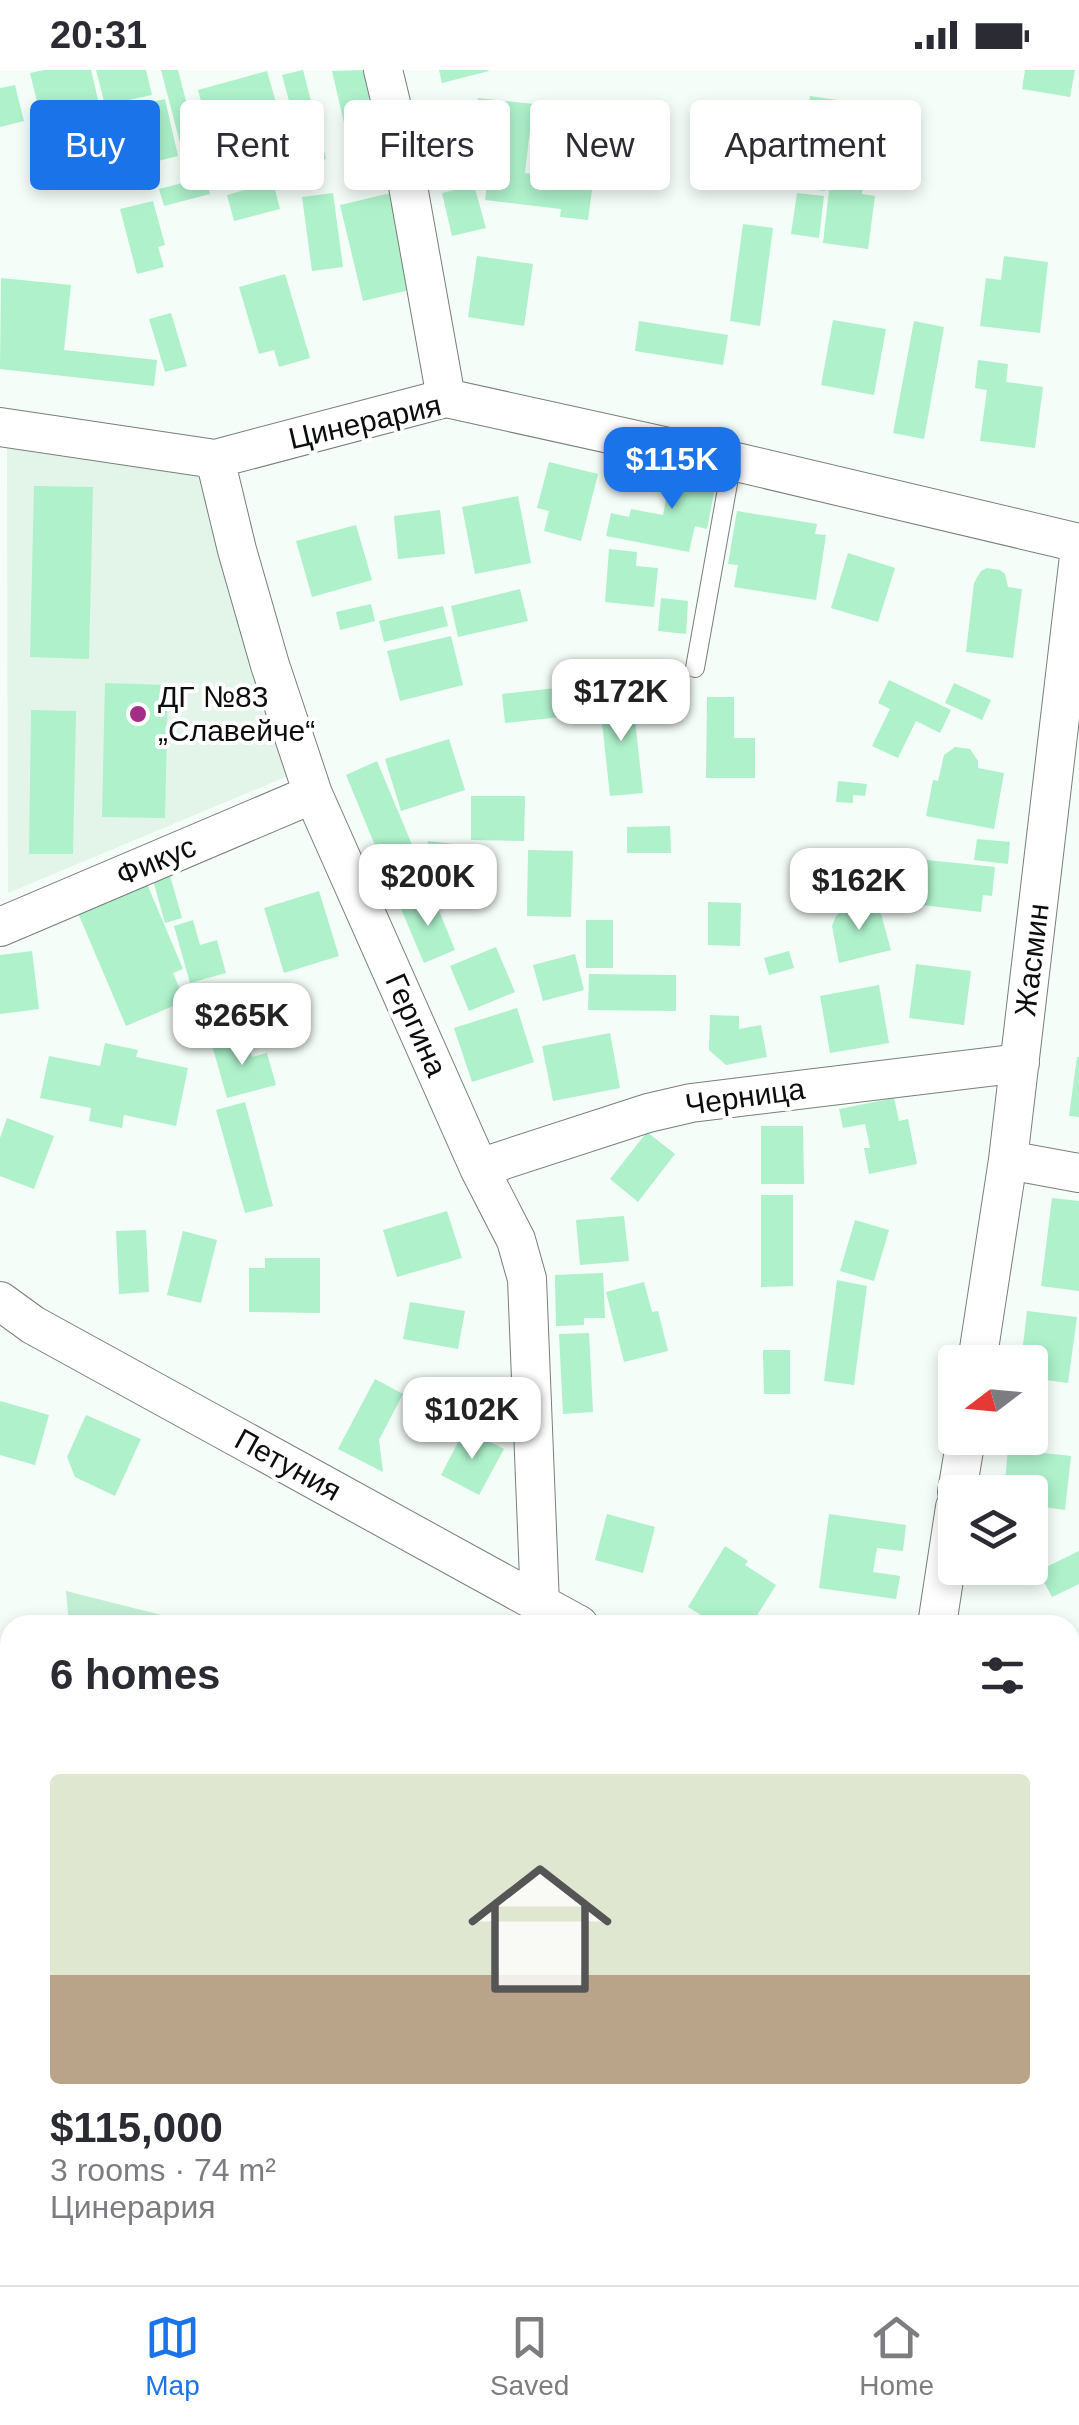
<!DOCTYPE html>
<html lang="en">
<head>
<meta charset="utf-8">
<style>
  :root { --surface:#fff; --page:#f2f2f3; --text:#2b2b33; --muted:#7c7c81; --line:#e1e1e2; --accent:#1a73e8 }
  body { margin:0; font-family:Arial,sans-serif; background:var(--page); color:var(--text); height:100vh; display:flex; flex-direction:column; font-size:38px; white-space:nowrap }
  * { box-sizing:border-box; margin:0 }
  p { font-size:32px; color:var(--muted) }
  .icon { flex:none; width:55px; height:55px; fill:none; stroke:currentColor; stroke-width:2; stroke-linecap:round; stroke-linejoin:round }
  .map { position:relative; flex:1; overflow:hidden }
  .sheet { position:absolute; left:0px; top:1545px; width:1080px; height:670px; display:flex; flex-direction:column; background:var(--surface); border-radius:30px 30px 0 0; box-shadow:0 5px 15px #0003 }
  .sheet>* { flex:none }
  .top-card { position:absolute; left:30px; top:30px; width:1020px; height:90px; display:flex; gap:20px }
  .needle { width:65px; rotate:254deg }
  .controls { position:absolute; left:938px; top:1275px; display:grid; gap:20px }
  .controls a { display:grid; place-items:center; width:110px; height:110px; border-radius:10px; background:var(--surface); box-shadow:0 5px 15px #0003; font-size:50px }
  .price { position:absolute; translate:-50% -85px; padding:0 22px; border-radius:20px; background:#fff; color:#222; font-size:32px; line-height:65px; filter:drop-shadow(0 2px 5px #0008) }
  .price::after { content:''; position:absolute; left:50%; top:60px; width:30px; height:22px; margin-left:-15px; background:inherit; clip-path:polygon(0 0,100% 0,50% 100%) }
  .price.current { background:var(--accent); color:#fff }
  ul { padding:0; list-style:none }
  li { display:grid; align-content:center; gap:20px; height:530px; padding:0 50px }
  li span { display:grid; place-items:center; height:310px; border-radius:10px; color:#555 }
  li>.icon { margin-inline-start:auto }
  span .icon { width:180px; height:180px; fill:#fffc; stroke-width:1 }
  li b { font-size:42px }
  h2 { display:flex; justify-content:space-between; align-items:center; height:120px; padding:0 50px; font-size:42px }
  .pill { padding:0 35px; border-radius:10px; background:var(--surface); box-shadow:0 5px 15px #0003; font-size:35px; line-height:90px }
  .pill.current { background:var(--accent); color:#fff }
  .status { display:flex; justify-content:space-between; align-items:center; height:70px; padding:0 50px; background:var(--surface); direction:ltr }
  .status svg { height:28px; fill:currentColor }
  .tabs { display:flex; justify-content:space-around; align-items:center; height:140px; border-top:2px solid var(--line); background:var(--surface); font-size:28px; color:var(--muted) }
  .tabs a { display:grid; justify-items:center; gap:5px }
  .tabs .current { color:var(--accent) }
  .map>svg:first-child { display:block }
  .built { fill:#e3f4e9 }
  .green { fill:#c2eed4 }
  .building { fill:#aef1cb }
  .lines { fill:none; stroke-linecap:round; stroke-linejoin:round }
  .service-casing { stroke:#777f7a; stroke-width:20 }
  .minor-casing { stroke:#777f7a; stroke-width:40 }
  .service { stroke:#fff; stroke-width:18 }
  .minor { stroke:#fff; stroke-width:38 }
  .poi-dot { fill:#a42e87; stroke:#fff; stroke-width:4 }
  .labels { text-anchor:middle; stroke-width:8; stroke-linejoin:round; paint-order:stroke }
  .street-label { font-size:30px; fill:#0b0e0c; stroke:#fff }
  .poi-label { font-size:30px; fill:#0b0e0c; stroke:#fff; text-anchor:start }
</style>
</head>
<body>
<div class="status"><b>20:31</b><svg viewBox="0 0 49 12"><path d="M0 12V9h3v3zM5 12V6h3v6zM10 12V3h3v9zM15 12V0h3v12zM26 1h20v11H26zM47 4h2v5h-2z"/></svg></div>
<div class="map">
<svg width="1079" height="2215" viewBox="0 0 1079 2215">
  <rect width="100%" height="100%" fill="#f4fdf7"/>
  <!-- built -->
  <path class="built" d="M7,375L207,408L288,706L8,823Z
    M0,2022H10V2205H374L373,2215H0Z"/>
  <!-- green -->
  <path class="green" d="M66,1521L201,1555H69Z
    M1070,1837L1079,1842V2215H411L412,2205H1070Z
    M10,1886V2022H0V1887Z"/>
  <!-- building -->
  <path class="building" d="M44,0H91L99,34L41,48L30,3Z
    M96,0H146L152,25L105,35Z
    M161,0H178L210,124L164,136L159,119L190,111Z
    M303,0L326,89L306,94L282,5Z
    M365,0L379,63L348,70L332,1Z
    M439,0H488L489,1L442,13Z
    M1025,0H1075L1070,27L1022,19Z
    M267,1L285,64L215,82L198,20Z
    M15,15L24,51L0,57V18Z
    M810,26L837,30L825,121L798,117L804,72L787,71L785,91L742,85L749,34L808,42Z
    M478,28L533,34L525,103L565,108L564,117L592,120L588,150L560,147L561,139L485,130L489,100L470,99Z
    M165,29L178,86L126,99L112,41Z
    M838,47L859,50L852,100L831,97Z
    M831,103L864,107L862,124L875,126L868,179L823,173Z
    M273,112L280,139L234,151L227,125Z
    M474,115L486,158L452,166L442,123Z
    M395,122L418,218L363,231L340,135Z
    M333,123L343,197L312,201L302,127Z
    M797,123L824,126L819,168L791,164Z
    M153,131L165,175L158,177L164,197L137,204L120,139Z
    M743,154L773,158L760,256L730,251Z
    M477,186L533,194L524,256L468,247Z
    M1004,186L1048,192L1040,263L980,256L986,208L1001,210Z
    M285,204L310,288L279,297L274,280L259,284L239,217Z
    M1,208L71,215L64,280L157,290L154,316L0,299Z
    M171,243L187,296L165,302L149,249Z
    M833,250L886,259L874,325L821,315Z
    M639,251L728,265L723,295L635,281Z
    M914,251L944,257L924,369L893,363Z
    M978,290L1008,294L1006,312L1043,317L1035,378L980,371L987,320L975,318Z
    M549,392L598,404L581,471L544,461L549,441L537,438Z
    M673,393L718,402L707,459L695,456L689,482L606,466L611,443L629,447L631,439L663,445Z
    M34,416L93,417L89,589L30,587Z
    M518,426L531,493L475,504L462,437Z
    M440,440L445,484L398,489L394,446Z
    M737,441L817,454L815,464L826,465L816,530L734,517L738,495L728,494Z
    M356,455L372,510L312,527L296,471Z
    M609,479L637,482L636,496L658,498L654,537L605,532Z
    M848,483L895,498L878,552L831,538Z
    M987,498L1000,500L1005,504L1008,517L1022,519L1013,588L966,582L974,513L981,501Z
    M520,519L528,551L458,567L451,536Z
    M661,528L688,531L686,564L658,561Z
    M371,534L375,551L340,560L336,542Z
    M443,536L448,556L384,572L379,551Z
    M451,566L463,615L400,631L387,581Z
    M889,610L951,640L940,663L916,651L898,688L872,676L890,639L878,633Z
    M105,613L168,615L165,748L102,747Z
    M954,613L991,630L982,650L945,633Z
    M593,614L597,643L505,653L502,624Z
    M632,622L643,723L610,726L599,625Z
    M707,627H734V668H755V708H706Z
    M31,640L76,641L73,784H29Z
    M449,669L465,720L401,741L385,689Z
    M955,677L970,679L978,691V698L1004,703L994,759L926,746L933,710L938,711L944,685Z
    M377,691L413,777L381,790L346,705Z
    M838,711L867,714L865,726L853,725V733L836,732Z
    M471,726H525L524,771L471,770Z
    M670,756L671,783H627V757Z
    M977,769L1010,772L1008,794L974,790Z
    M428,771L481,777L476,824L422,819Z
    M528,780L573,781L571,847L527,846Z
    M927,790L995,797L992,826L983,825L981,842L922,835Z
    M169,802L182,848L165,853L152,807Z
    M147,814L183,899L173,903L185,931L126,956L78,843Z
    M319,821L339,886L284,903L264,838Z
    M433,826L455,880L424,893L401,839Z
    M708,832L741,833L740,876L708,875Z
    M852,834H863L873,838L881,844L891,880L839,893L832,856L836,846L843,839Z
    M193,850L200,875L217,870L226,903L190,913L174,856Z
    M586,850H613V898H586Z
    M496,877L515,922L469,941L450,896Z
    M32,881L39,939L0,944V885Z
    M789,881L794,898L769,905L764,888Z
    M575,884L584,920L543,931L533,895Z
    M916,894L971,901L964,955L909,948Z
    M589,904L676,905V941L588,940Z
    M879,915L889,973L830,983L820,926Z
    M517,938L534,992L472,1012L454,958Z
    M710,945L739,946V959L761,955L767,987L726,995L709,980Z
    M610,963L620,1018L553,1031L542,976Z
    M246,965L252,987L267,983L276,1015L227,1028L212,975Z
    M105,973L138,980L136,987L188,998L176,1056L124,1045L122,1058L89,1051L91,1038L40,1028L49,986L100,996Z
    M1077,987H1079V1047L1069,1046Z
    M894,1028L899,1051L908,1049L917,1094L869,1104L864,1078H870L865,1054L843,1058L839,1039Z
    M245,1032L273,1136L245,1143L216,1040Z
    M7,1048L54,1066L34,1119L0,1106V1068Z
    M761,1056H803L804,1114H761Z
    M647,1062L675,1084L638,1132L610,1109Z
    M761,1125H793V1216L761,1217Z
    M1052,1128L1079,1131V1221L1041,1216Z
    M447,1141L462,1188L397,1207L383,1160Z
    M624,1146L629,1191L580,1195L576,1150Z
    M855,1150L889,1160L874,1211L840,1201Z
    M146,1160L149,1222L119,1224L116,1161Z
    M183,1161L217,1170L201,1233L167,1225Z
    M265,1188H320V1243L249,1242V1198H265Z
    M603,1203L605,1248H584V1255L556,1256L555,1205Z
    M837,1210L867,1216L854,1315L824,1311Z
    M644,1212L652,1242L658,1241L668,1281L624,1292L606,1222Z
    M410,1232L465,1241L458,1279L403,1269Z
    M1027,1241L1077,1247L1068,1313L1030,1308V1292H1021Z
    M589,1263L593,1342L563,1344L559,1264Z
    M763,1280H790V1324H764Z
    M375,1309L403,1324L379,1370L383,1402L338,1379Z
    M0,1331L49,1345L35,1395L0,1385Z
    M86,1345L141,1369L115,1426L75,1407L67,1387Z
    M465,1359L504,1379L479,1425L441,1405Z
    M1008,1379L1071,1386L1065,1440L1030,1435V1422H1004Z
    M607,1444L655,1457L643,1503L595,1490Z
    M829,1444L906,1455L903,1481L877,1478L873,1502L900,1506L896,1529L819,1518Z
    M725,1476L748,1491L745,1495L776,1515L751,1555H717L688,1537Z
    M1079,1481V1514L1052,1527L1038,1501Z"/>
  <g class="lines">
    <defs>
      <path id="service" d="M695,598L732,391
        M394,2215V2205
        M696,2215L702,2205"/>
      <path id="minor" d="M383,0L399,66L446,328
        M0,357L215,389L446,328L732,391L1079,473
        M215,389L237,480L270,595L313,724L479,1098L516,1170L527,1209L540,1534
        M0,857L313,724
        M1008,1090L1079,1103
        M479,1098L648,1043L691,1033L1020,993
        M0,1231L33,1255L579,1555
        M977,1292L1008,1090L1079,486
        M957,1422L966,1368
        M937,1555L955,1437
        M1070,1816L1079,1821"/>
    </defs>
    <!-- service casing -->
    <use href="#service" class="service-casing"/>
    <!-- minor casing -->
    <use href="#minor" class="minor-casing"/>
    <!-- service -->
    <use href="#service" class="service"/>
    <!-- minor -->
    <use href="#minor" class="minor"/>
  </g>
  <!-- markers -->
  <circle class="poi-dot" cx="138" cy="644" r="10"/>
  <g class="labels">
    <!-- street labels -->
    <g class="street-label">
      <text transform="translate(365 352) rotate(-13)" y="10">Цинерария</text>
      <text transform="translate(156 791) rotate(-23)" y="10">Фикус</text>
      <text transform="translate(1032 890) rotate(-83)" y="10">Жасмин</text>
      <text transform="translate(416 955) rotate(66)" y="10">Гергина</text>
      <text transform="translate(745 1027) rotate(-8)" y="10">Черница</text>
      <text transform="translate(288 1395) rotate(29)" y="10">Петуния</text>
    </g>
    <!-- poi labels -->
    <g class="poi-label">
      <text x="158" y="637">ДГ №83<tspan x="158" dy="34">„Славейче“</tspan></text>
    </g>
  </g>
</svg>
<div class="controls">
<a><svg class="needle" viewBox="-14 -14 28 28"><path d="M0-13l5 13h-10z" fill="#e53935"/><path d="M0 13l5-13h-10z" fill="#7c7c81"/></svg></a>
<a><svg class="icon" aria-label="layers" viewBox="0 0 24 24"><path d="M12 4l9 5-9 5-9-5zM3 14l9 5 9-5"/></svg></a>
</div>
<b class="price current" style="left:672px;top:442px">$115K</b>
<b class="price" style="left:621px;top:674px">$172K</b>
<b class="price" style="left:428px;top:859px">$200K</b>
<b class="price" style="left:859px;top:863px">$162K</b>
<b class="price" style="left:242px;top:998px">$265K</b>
<b class="price" style="left:472px;top:1392px">$102K</b>
<div class="top-card">
<a class="pill current">Buy</a>
<a class="pill">Rent</a>
<a class="pill">Filters</a>
<a class="pill">New</a>
<a class="pill">Apartment</a>
</div>
<section class="sheet">
<h2>6 homes<svg class="icon" aria-label="filters" viewBox="0 0 24 24"><path d="M4 7h16M4 17h16"/><circle cx="9" cy="7" r="2"/><circle cx="15" cy="17" r="2"/></svg></h2>
<ul>
<li><span style="background:linear-gradient(#dfe7d0 65%,#b9a48a 0)"><svg class="icon" aria-label="home" viewBox="0 0 24 24"><path d="M3 11l9-7 9 7M6 9v11h12V9"/></svg></span><div><b>$115,000</b><p>3 rooms · 74 m²</p><p>Цинерария</p></div></li>
</ul>
</section>
</div>
<nav class="tabs">
<a class="current"><svg class="icon" aria-label="map" viewBox="0 0 24 24"><path d="M3 6l6-2 6 2 6-2v14l-6 2-6-2-6 2zM9 4v14M15 6v14"/></svg>Map</a>
<a><svg class="icon" aria-label="saved" viewBox="0 0 24 24"><path d="M7 4h10v16l-5-4-5 4z"/></svg>Saved</a>
<a><svg class="icon" aria-label="home" viewBox="0 0 24 24"><path d="M3 11l9-7 9 7M6 9v11h12V9"/></svg>Home</a>
</nav>
</body>
</html>
